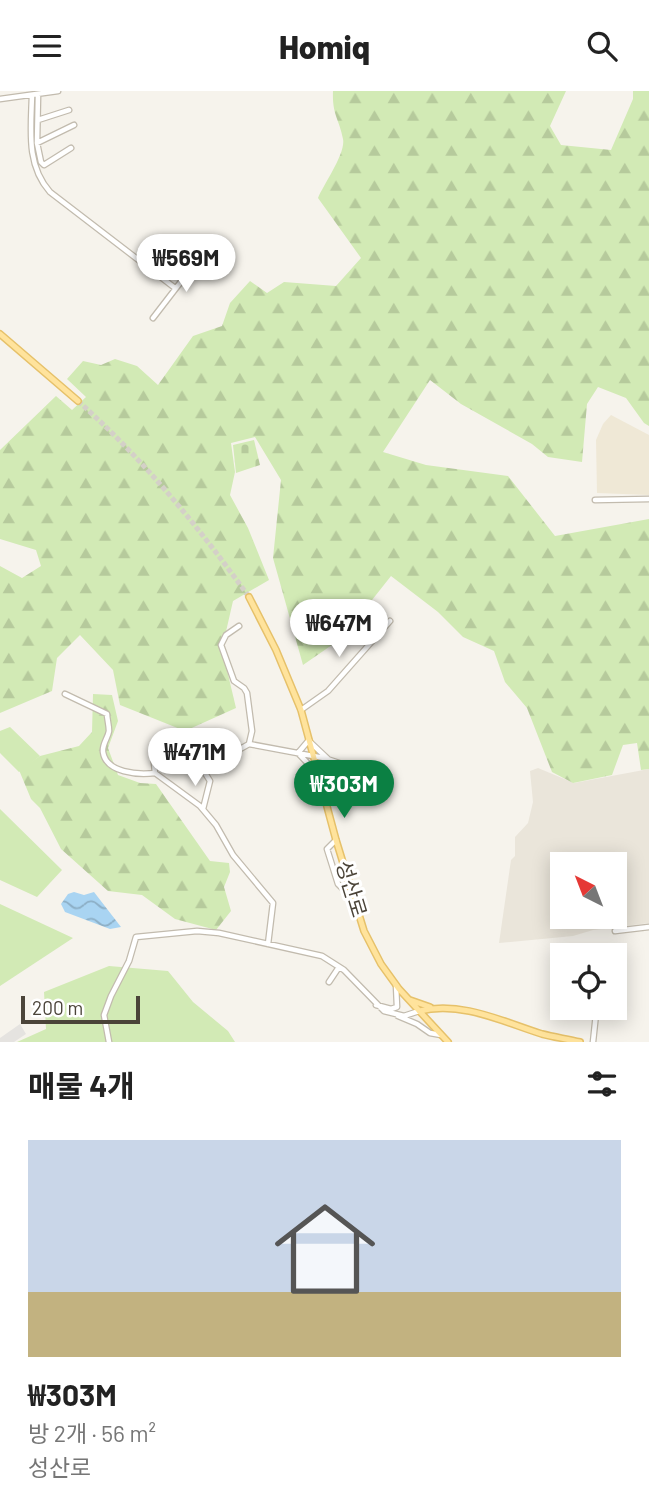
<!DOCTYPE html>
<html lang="ko">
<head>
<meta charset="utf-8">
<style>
  :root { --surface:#fff; --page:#f6f6f6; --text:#222; --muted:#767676; --line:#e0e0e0; --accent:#0b8043 }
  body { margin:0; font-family:Barlow,"Noto Sans KR",sans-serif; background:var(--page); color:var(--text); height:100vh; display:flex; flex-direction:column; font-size:26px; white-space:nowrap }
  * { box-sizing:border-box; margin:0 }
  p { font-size:23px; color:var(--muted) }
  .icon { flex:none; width:38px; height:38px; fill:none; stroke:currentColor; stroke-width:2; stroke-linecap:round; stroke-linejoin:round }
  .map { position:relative; height:951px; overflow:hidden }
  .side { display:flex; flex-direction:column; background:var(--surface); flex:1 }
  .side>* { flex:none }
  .needle { width:46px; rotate:318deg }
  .fabs { position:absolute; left:550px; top:761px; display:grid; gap:14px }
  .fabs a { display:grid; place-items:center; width:77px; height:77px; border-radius:0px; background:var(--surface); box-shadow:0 4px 18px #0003; font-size:35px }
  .scale { position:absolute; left:21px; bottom:18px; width:119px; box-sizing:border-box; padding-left:7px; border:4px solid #4b4439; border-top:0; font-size:19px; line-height:24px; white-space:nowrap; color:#4b4439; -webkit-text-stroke:5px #fff; paint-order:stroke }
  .price { position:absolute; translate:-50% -60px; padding:0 16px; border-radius:24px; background:#fff; color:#222; font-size:23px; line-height:46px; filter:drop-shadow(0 2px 4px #0008) }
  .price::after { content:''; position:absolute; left:50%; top:42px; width:21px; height:16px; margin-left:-10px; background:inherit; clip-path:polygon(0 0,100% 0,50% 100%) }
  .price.active { background:var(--accent); color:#fff }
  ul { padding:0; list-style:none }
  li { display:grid; align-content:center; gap:14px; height:371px; padding:0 28px }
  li+li { border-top:2px solid var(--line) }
  li span { display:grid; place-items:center; height:217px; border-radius:0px; color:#555 }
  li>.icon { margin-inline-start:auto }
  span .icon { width:126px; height:126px; fill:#fffc; stroke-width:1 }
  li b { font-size:30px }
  h2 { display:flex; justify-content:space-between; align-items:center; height:84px; padding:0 28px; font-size:30px }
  header { display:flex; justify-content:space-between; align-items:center; height:91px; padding:0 28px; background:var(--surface); font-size:32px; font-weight:800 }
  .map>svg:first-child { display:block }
  .residential { fill:#eae5da; fill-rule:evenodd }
  .education { fill:#efe8d6 }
  .grass { fill:#d2eab5 }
  .forest { fill:url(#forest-firs) }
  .cemetery { fill:url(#cemetery-stones) }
  .parking { fill:#e5e3e0 }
  .water { fill:url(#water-waves) }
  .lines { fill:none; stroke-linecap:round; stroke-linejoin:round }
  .major-tunnel { stroke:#d4d0c8; stroke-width:5; stroke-dasharray:5 2.5; stroke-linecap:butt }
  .minor-casing { stroke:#c2bbae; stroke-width:7 }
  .major-casing { stroke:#e6c16a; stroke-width:8 }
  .minor { stroke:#fff; stroke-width:4.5 }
  .major { stroke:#ffe39c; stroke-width:5 }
  .labels { text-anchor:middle; stroke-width:6; stroke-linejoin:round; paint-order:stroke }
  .street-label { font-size:21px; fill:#4b4439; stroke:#fff }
</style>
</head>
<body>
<header><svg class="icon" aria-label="menu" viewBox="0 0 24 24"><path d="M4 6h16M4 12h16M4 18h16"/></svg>Homiq<svg class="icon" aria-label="search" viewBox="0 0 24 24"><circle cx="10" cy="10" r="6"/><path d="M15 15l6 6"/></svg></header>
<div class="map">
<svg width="649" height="951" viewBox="0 0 649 951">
  <defs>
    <pattern id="forest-firs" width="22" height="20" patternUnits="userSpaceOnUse" patternTransform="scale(1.75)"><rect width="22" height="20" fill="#d2eab5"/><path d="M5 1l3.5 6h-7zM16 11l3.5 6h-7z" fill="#b6ca9c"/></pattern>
    <pattern id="cemetery-stones" width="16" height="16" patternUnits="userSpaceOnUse" patternTransform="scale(1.75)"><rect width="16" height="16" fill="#d2eab5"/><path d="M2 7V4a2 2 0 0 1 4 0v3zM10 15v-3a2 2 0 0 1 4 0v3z" fill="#b6ca9c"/></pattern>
    <pattern id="water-waves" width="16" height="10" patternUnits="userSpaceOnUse" patternTransform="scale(1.75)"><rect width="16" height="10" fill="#a9d4f2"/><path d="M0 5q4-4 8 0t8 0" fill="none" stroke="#8caec5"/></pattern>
  </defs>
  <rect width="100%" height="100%" fill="#f6f3ec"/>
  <!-- residential -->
  <path class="residential" d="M538,677L574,692L649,678V832L593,839L573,845L499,852L511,769L515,765V746L528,732L533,711L530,680ZM562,774H614V826H562Z"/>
  <!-- education -->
  <path class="education" d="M611,324L649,344V404L597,402L596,349L603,333Z"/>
  <!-- grass -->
  <path class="grass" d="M10,636L40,665L19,681L0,662V640Z
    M0,718L62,779L37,806L0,789Z
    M0,813L73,847L0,895Z
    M109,875L168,880L193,911L228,940L235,951H17L46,938L44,901Z"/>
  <!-- forest -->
  <path class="forest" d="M333,0H566L550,35L561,54L611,59L633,8V0H649V335L644,332L626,307L598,296L587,313L582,371L548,366L532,353L461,313L430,289L383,361L426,374L508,385L555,445L649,428V678L641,679L637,652L623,654L612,684L573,692L552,681L527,617L505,591L494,560L463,546L438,521L391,485L342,547L303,574L273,467L281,389L255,346L231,352L235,381L230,404L248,437L269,489L233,510L222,558L236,617L185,640L120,614L113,579L80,544L57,567L52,600L0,622V475L22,487L41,475L36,459L0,448V359L56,305L72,319L86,306L67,288L83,270L101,274L115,268L137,275L158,294L193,245L222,235L230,212L250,190L267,202L284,191L336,195L361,167L318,107C324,93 346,62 343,48C339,27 332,24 333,0Z
    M93,603L112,604L118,630L108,657L118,684L140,692L156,693L210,770L229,772L230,781L224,796L231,820L216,839L175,828L142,804L108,800L61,758L40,717L31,708L19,679L40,665L79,655L92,641Z"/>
  <!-- cemetery -->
  <path class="cemetery" d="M254,349L260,374L236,382L233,354Z"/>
  <!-- parking -->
  <path class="parking" d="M20,933L26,943L14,951H0V947Z"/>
  <!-- water -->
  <path class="water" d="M74,801L84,804L94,801L121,836L110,838L65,821L61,813L68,803Z"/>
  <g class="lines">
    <!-- major-tunnel -->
    <path class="major-tunnel" d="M78,310C143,368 198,435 249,506"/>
    <defs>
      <path id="minor" d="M32,4C31,39 26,74 50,101L175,197
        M38,4L37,52L41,71L44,74L71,57
        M0,8L58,0
        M38,29L69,19
        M37,52L74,34
        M153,227L200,166
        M595,409L649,408
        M239,535L226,544L221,554L234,590L244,597L247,602L252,640L249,653
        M65,603L107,623C107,628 109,634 109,640C108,647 102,653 103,661C106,682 138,684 155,682L200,715L216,734L233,764L273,812L268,853
        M301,619L328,600L390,530
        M309,649L298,662L316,681
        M310,651L328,668L318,679
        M153,662L155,682
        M203,718L210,690L200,674V669L233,662L249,653L324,667L366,681
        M336,749L327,758L338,793L354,809
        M615,840L649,836
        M611,864V862
        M329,891L339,876
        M376,914L391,918L397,916L396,894
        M398,925L417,933L430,942L441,944
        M109,951L104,924L111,905L129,870L136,846L197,840L219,842L322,865L344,879L384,920L404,925L419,920
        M593,951L596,923L599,917"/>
      <path id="major" d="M0,243L78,310
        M249,506L276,559L301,619L336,749L364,840L381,873L399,898L448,951
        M410,909L430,916
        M419,920C462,910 501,930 542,943C554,946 567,948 580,951"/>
    </defs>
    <!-- minor casing -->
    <use href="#minor" class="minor-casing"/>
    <!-- major casing -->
    <use href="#major" class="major-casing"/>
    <!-- minor -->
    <use href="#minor" class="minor"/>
    <!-- major -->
    <use href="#major" class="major"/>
  </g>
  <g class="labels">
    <!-- street labels -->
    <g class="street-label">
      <text transform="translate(351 798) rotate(73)" y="7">성산로</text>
    </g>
  </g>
</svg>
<div class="fabs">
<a><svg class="needle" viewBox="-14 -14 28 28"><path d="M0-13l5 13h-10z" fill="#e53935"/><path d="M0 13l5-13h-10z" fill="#767676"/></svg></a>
<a><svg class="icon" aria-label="locate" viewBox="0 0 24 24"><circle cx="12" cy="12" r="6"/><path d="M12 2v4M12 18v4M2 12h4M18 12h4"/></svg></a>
</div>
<div class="scale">200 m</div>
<b class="price" style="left:186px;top:203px">₩569M</b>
<b class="price" style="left:339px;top:568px">₩647M</b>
<b class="price" style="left:195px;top:697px">₩471M</b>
<b class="price active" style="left:344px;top:729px">₩303M</b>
</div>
<section class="side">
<h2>매물 4개<svg class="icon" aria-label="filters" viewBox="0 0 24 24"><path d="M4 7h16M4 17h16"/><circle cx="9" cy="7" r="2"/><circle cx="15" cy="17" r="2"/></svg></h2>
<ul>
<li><span style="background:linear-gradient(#c9d6e8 70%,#c2b280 0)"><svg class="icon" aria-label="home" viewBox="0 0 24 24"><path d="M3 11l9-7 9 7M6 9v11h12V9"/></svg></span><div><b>₩303M</b><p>방 2개 · 56 m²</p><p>성산로</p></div></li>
</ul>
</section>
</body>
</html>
